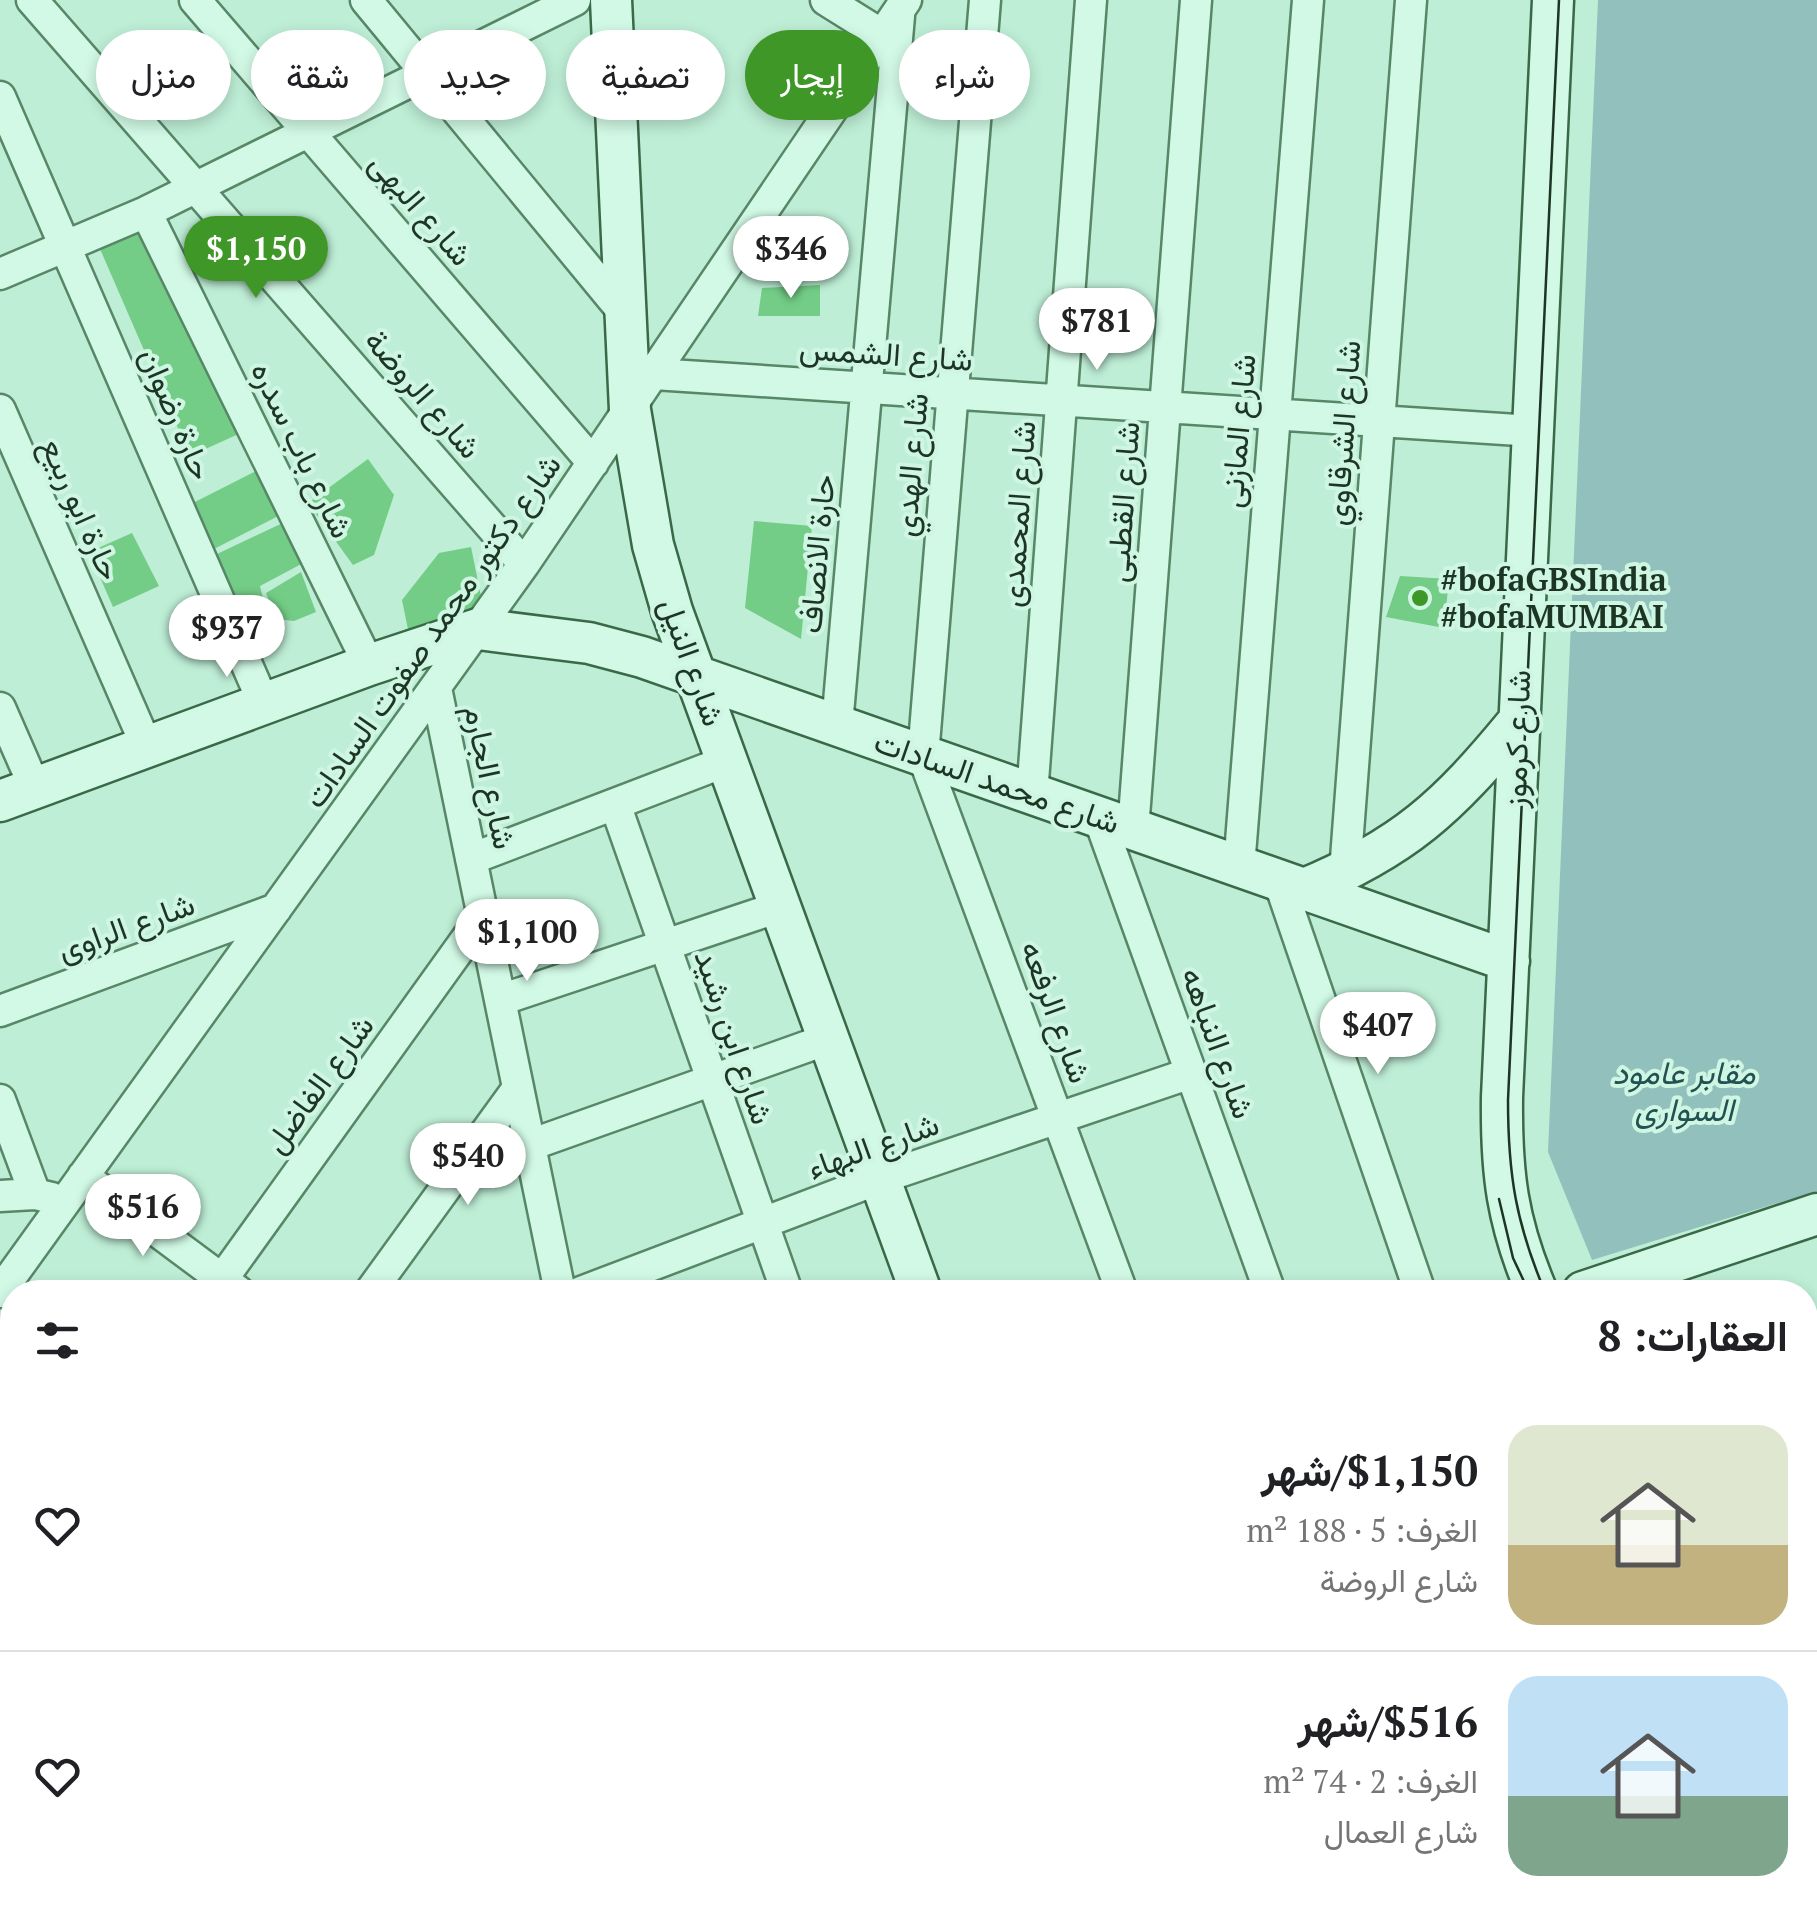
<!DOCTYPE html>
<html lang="ar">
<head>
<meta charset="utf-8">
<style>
  :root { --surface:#fff; --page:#f6f6f6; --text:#202124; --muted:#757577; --line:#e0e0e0; --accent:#3e9726 }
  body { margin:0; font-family:"PT Serif",Vazirmatn,serif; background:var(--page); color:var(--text); direction:rtl; height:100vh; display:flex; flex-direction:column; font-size:38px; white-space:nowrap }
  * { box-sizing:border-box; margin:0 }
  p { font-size:32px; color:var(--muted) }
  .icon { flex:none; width:55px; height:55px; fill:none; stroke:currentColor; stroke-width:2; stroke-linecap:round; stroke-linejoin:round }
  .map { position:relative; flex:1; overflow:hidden; direction:ltr }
  .details { position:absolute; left:0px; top:1280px; width:1818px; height:642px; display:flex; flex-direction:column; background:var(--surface); border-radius:40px 40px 0 0; box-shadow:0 5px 15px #0003; direction:rtl }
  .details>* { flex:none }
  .top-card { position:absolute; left:30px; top:30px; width:1000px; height:90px; direction:rtl; display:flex; gap:20px }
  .price { position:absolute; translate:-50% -85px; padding:0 22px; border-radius:35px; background:#fff; color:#222; font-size:32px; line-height:65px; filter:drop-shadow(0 2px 5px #0008) }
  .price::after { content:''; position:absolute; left:50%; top:60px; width:30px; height:22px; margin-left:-15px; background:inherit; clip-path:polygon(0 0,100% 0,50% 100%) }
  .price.active { background:var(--accent); color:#fff }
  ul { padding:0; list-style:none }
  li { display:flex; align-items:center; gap:30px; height:250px; padding:0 30px }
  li+li { border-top:2px solid var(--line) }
  li span { display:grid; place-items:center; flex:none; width:280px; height:200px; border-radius:30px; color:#555 }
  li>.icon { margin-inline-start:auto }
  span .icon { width:120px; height:120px; fill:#fffc; stroke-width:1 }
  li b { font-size:42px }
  h2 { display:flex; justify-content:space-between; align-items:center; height:120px; padding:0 30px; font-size:42px }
  .chip { padding:0 35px; border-radius:45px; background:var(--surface); box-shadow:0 5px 15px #0003; font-size:35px; line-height:90px }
  .chip.active { background:var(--accent); color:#fff }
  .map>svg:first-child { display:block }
  .cemetery { fill:#92c1bd }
  .building { fill:#73cd86 }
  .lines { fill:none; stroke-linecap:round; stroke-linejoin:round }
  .lane-casing { stroke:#578766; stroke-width:20 }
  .street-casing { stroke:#578766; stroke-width:35 }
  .secondary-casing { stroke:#3a6948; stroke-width:45 }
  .path { stroke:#578766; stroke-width:6; stroke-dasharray:8 5; stroke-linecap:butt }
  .lane { stroke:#d1f9e5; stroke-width:15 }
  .street { stroke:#d1f9e5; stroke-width:30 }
  .secondary { stroke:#d1f9e5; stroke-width:40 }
  .tram { stroke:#1c3623; stroke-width:2.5 }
  .poi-dot { fill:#3e9726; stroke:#cef6e2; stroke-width:4 }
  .labels { text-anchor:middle; stroke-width:8; stroke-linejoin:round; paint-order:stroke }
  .street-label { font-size:32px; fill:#1c3623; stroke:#cef6e2 }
  .poi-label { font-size:32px; font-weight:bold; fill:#1c3623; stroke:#cef6e2; text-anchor:start }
  .park-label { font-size:32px; font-style:italic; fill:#225153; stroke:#cef6e2 }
</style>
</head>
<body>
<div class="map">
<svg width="1817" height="1921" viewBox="0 0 1817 1921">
  <rect width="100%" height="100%" fill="#beeed6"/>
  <!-- cemetery -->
  <path class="cemetery" d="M1598,0H1817V1191L1592,1260L1548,1152Z"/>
  <!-- building -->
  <path class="building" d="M143,223L243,432L190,456L97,242Z
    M820,285V316H758L762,288Z
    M368,459L394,495L374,555L353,565L308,503Z
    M256,471L262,482L268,479L286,512L212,550L189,505Z
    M289,520L307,561L260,586L264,603L242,615L217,554Z
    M754,521L812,526L801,639L745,608Z
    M132,533L159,586L113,607L89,552Z
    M471,547L484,611L411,644L402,600L439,553Z
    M301,572L316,612L294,621L275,619L270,637L259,645L248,628L274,614L266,593Z
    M1400,576L1449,579L1444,628L1386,617Z
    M459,1910H570L572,1921H462Z
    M759,1910H817L818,1911L780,1921H758Z
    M1299,1910H1370L1372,1921H1267Z"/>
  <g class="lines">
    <defs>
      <path id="lane" d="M1438,1910L1441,1921
        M1513,1910L1516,1921"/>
      <path id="street" d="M32,0L524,564
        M195,0L593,463
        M366,0L625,314
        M826,0L882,35
        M985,0L923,756L1122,1292
        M0,97L264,704
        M146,212L369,665
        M0,274L146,212L575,0
        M654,374L1533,431
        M0,410L147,747
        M436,688L560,1292
        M0,708L35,788
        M837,725L899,16
        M1032,795L1091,0
        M615,804L787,1292
        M1099,818L1270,1292
        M1133,830L1196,0
        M471,859L727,761
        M1239,867L1308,0
        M1345,872L1411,0
        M1279,881L1420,1292
        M500,1000L779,907
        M0,1011L276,909
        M0,1100L35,1194
        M530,1145L828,1039
        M83,1176L239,1292
        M0,1196L35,1194L52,1198
        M0,1292L524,564L906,0
        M213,1292L483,916
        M370,1292L518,1088
        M581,1292L881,1178L1191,1073
        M0,1509L12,1517
        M0,1584L12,1567
        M1805,1769L1817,1807
        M0,1785L12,1769
        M0,1892L12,1889
        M419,1910L422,1921"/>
      <path id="secondary" d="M611,0L630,410L653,545L672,611L921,1292
        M0,801L369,665L478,629L589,643L642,657L1509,961
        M1302,890C1404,848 1448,807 1517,723
        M1537,1292C1507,1222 1501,1173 1502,1097L1553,0
        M1583,1292L1817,1214
        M1805,1708L1817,1704
        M1173,1910L1177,1921
        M1094,1921L1135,1910"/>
    </defs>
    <!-- lane casing -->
    <use href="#lane" class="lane-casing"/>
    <!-- street casing -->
    <use href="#street" class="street-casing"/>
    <!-- secondary casing -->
    <use href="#secondary" class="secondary-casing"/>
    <!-- path -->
    <path class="path" d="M1567,1910L1571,1921"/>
    <!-- lane -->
    <use href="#lane" class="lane"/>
    <!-- street -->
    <use href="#street" class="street"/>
    <!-- secondary -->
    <use href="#secondary" class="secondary"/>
    <!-- tram -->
    <path class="tram" d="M1499,1199L1513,1258L1529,1292
      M1545,1292C1516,1223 1508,1175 1508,1100L1559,0
      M1805,1693L1817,1690
      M1805,1719L1817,1715
      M1058,1920L1120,1917L1136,1921
      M1153,1921L1190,1910
      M1216,1921L1231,1910"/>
  </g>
  <!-- markers -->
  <circle class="poi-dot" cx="1420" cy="598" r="10"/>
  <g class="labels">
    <!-- street labels -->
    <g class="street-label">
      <text transform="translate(421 209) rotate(49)" y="11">شارع البهى</text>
      <text transform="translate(886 354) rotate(4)" y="11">شارع الشمس</text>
      <text transform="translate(423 394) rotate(49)" y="11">شارع الروضة</text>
      <text transform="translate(176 414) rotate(67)" y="11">حارة رضوان</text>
      <text transform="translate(1238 431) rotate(-85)" y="11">شارع المازنى</text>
      <text transform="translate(1343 433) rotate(-86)" y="11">شارع الشرقاوي</text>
      <text transform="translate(302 450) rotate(64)" y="11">شارع باب سدره</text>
      <text transform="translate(911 465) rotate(-85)" y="11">شارع الهدي</text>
      <text transform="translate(1123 502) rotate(-86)" y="11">شارع القطبى</text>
      <text transform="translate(81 509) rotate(66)" y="11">حارة ابو ربيع</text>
      <text transform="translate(1018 514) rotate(-86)" y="11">شارع المحمدى</text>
      <text transform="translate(817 554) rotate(-85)" y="11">حارة الانصاف</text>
      <text transform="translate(432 631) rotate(-55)" y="11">شارع دكتور محمد صفوت السادات</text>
      <text transform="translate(692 662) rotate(70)" y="11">شارع النيل</text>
      <text transform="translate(1517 739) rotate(-88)" y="11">شارع كرموز</text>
      <text transform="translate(490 777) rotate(78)" y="11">شارع الجارم</text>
      <text transform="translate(997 782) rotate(19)" y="11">شارع محمد السادات</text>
      <text transform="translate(126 927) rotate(-20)" y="11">شارع الراوى</text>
      <text transform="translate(1056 1012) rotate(70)" y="11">شارع الرفعه</text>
      <text transform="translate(734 1037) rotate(71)" y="11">شارع ابن رشيد</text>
      <text transform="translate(1218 1043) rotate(70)" y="11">شارع النباهه</text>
      <text transform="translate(319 1084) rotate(-54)" y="11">شارع الفاضل</text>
      <text transform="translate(873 1146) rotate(-20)" y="11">شارع البهاء</text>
    </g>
    <!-- poi labels -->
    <g class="poi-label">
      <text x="1440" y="591">#bofaGBSIndia<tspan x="1440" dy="37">#bofaMUMBAI</tspan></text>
    </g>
    <!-- park labels -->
    <g class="park-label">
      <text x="1684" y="1084">مقابر عامود<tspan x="1684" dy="37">السوارى</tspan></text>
    </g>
  </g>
</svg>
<b class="price active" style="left:256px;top:301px">$1,150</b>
<b class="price" style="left:791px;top:301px">$346</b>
<b class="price" style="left:1097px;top:373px">$781</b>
<b class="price" style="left:227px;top:680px">$937</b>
<b class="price" style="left:527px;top:984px">$1,100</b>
<b class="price" style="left:1378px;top:1077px">$407</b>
<b class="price" style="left:468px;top:1208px">$540</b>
<b class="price" style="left:143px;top:1259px">$516</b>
<div class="top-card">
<a class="chip">شراء</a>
<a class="chip active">إيجار</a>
<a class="chip">تصفية</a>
<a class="chip">جديد</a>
<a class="chip">شقة</a>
<a class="chip">منزل</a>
</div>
<section class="details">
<h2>العقارات: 8<svg class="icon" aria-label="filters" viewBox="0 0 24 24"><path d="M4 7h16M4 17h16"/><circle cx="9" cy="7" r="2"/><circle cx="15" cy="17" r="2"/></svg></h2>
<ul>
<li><span style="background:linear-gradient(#dfe7d0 60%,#c2b280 0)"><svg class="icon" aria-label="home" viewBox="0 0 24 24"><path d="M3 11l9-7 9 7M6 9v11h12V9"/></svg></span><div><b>$1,150/شهر</b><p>الغرف: 5 · 188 m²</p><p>شارع الروضة</p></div><svg class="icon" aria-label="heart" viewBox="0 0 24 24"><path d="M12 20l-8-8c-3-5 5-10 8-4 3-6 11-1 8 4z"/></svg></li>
<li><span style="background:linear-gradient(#bfe0f5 60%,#7fa58c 0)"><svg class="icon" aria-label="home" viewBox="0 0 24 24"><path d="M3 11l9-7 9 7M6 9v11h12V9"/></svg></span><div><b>$516/شهر</b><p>الغرف: 2 · 74 m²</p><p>شارع العمال</p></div><svg class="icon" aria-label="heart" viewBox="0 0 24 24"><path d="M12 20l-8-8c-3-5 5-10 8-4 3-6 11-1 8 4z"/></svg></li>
</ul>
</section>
</div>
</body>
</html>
